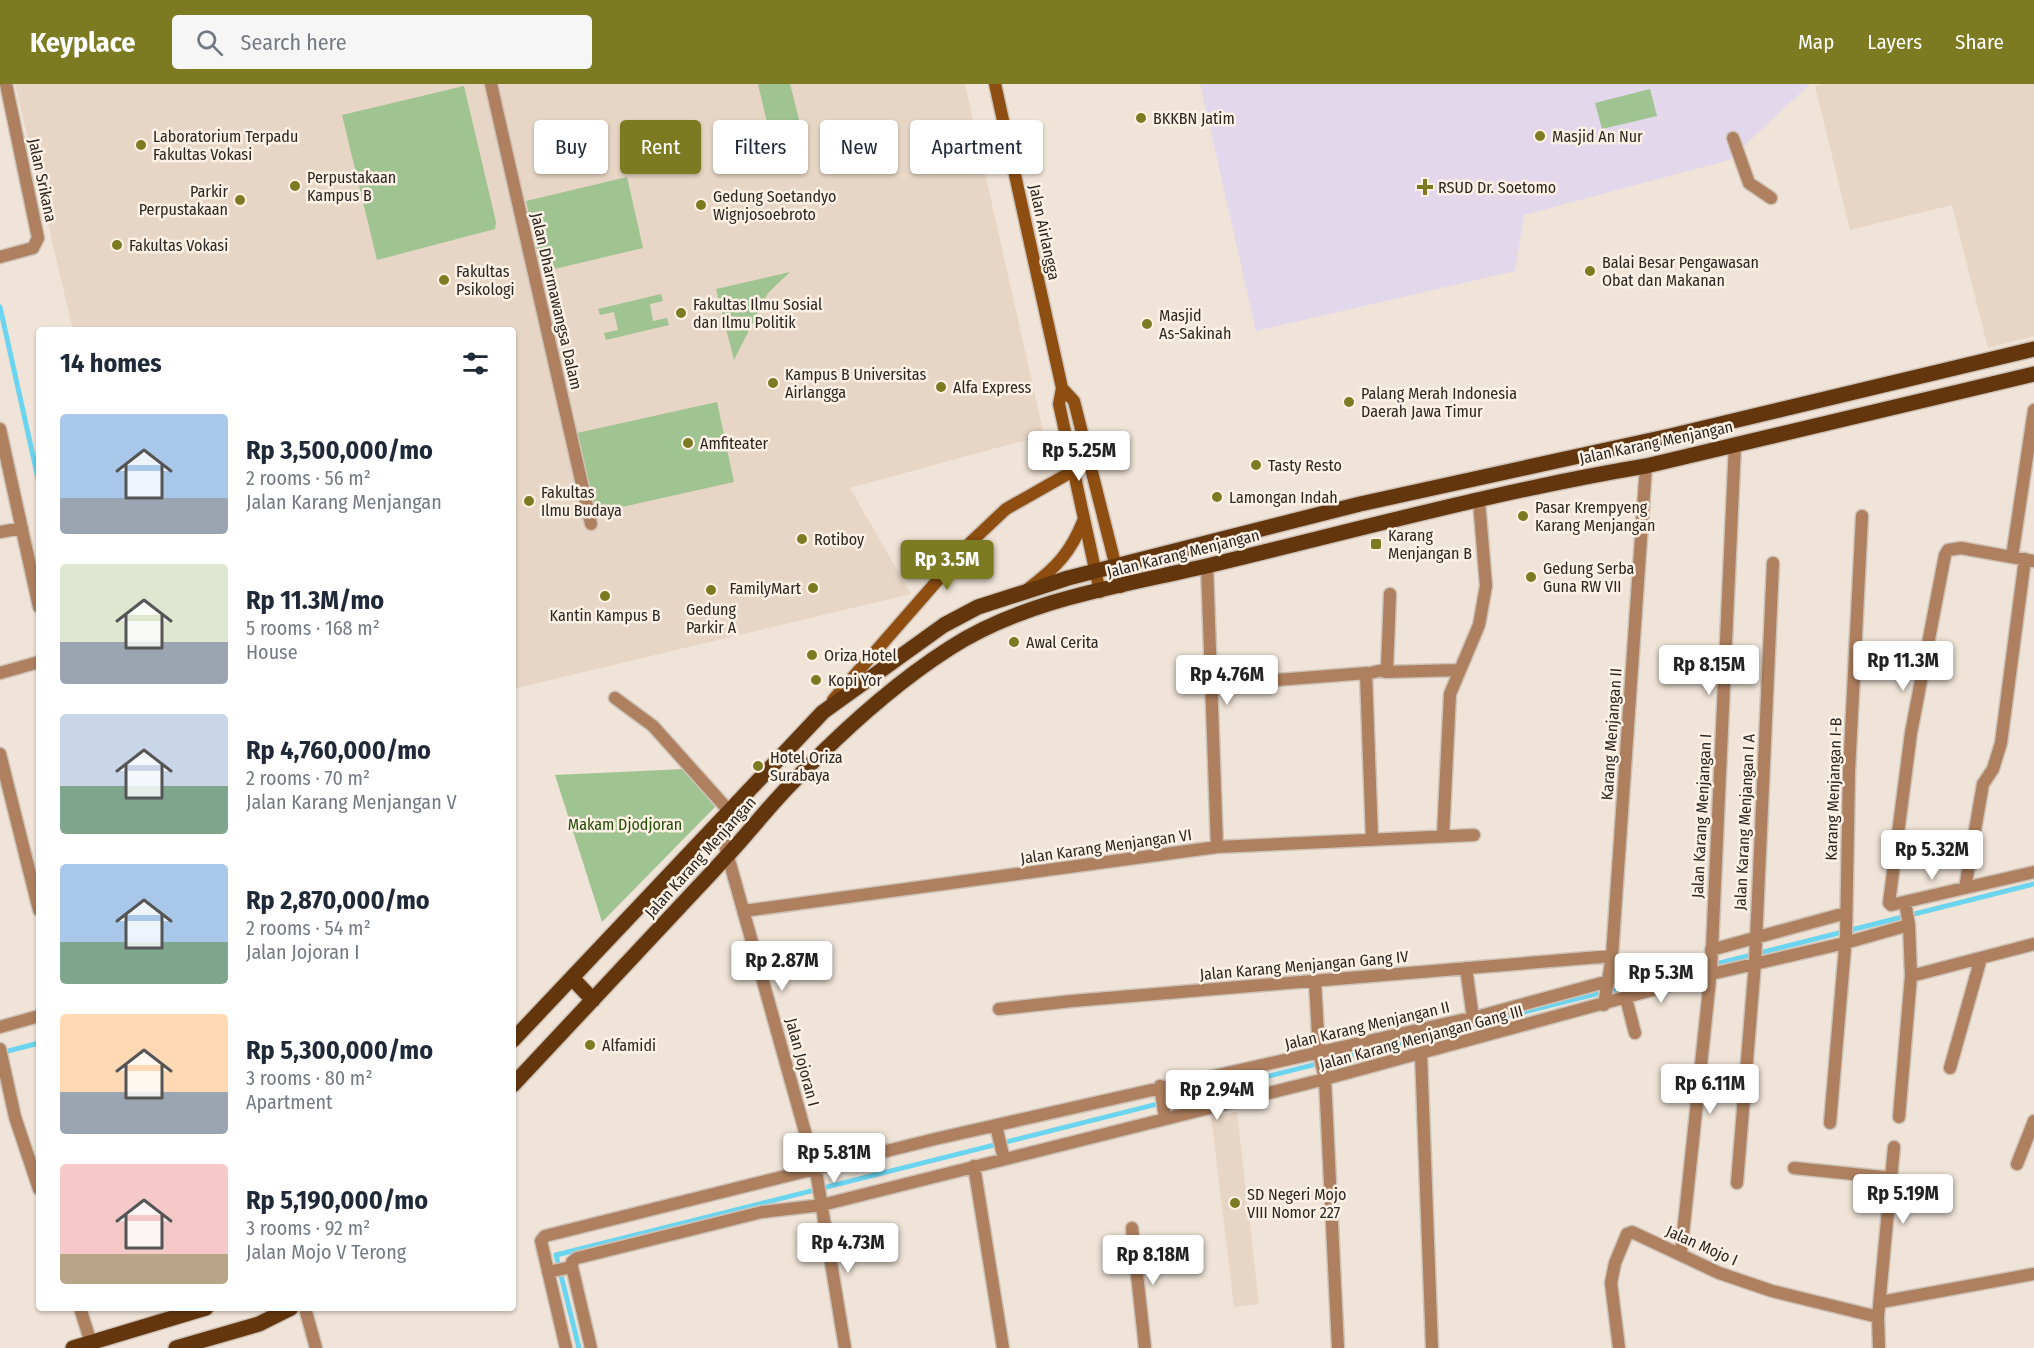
<!DOCTYPE html>
<html lang="en">
<head>
<meta charset="utf-8">
<style>
  :root { --surface:#fff; --page:#f6f6f7; --text:#1f2937; --muted:#747a83; --accent:#7d7b22 }
  body { margin:0; font-family:"Fira Sans Condensed",sans-serif; background:var(--page); color:var(--text); height:100vh; display:flex; flex-direction:column; font-size:22px; white-space:nowrap }
  * { box-sizing:border-box; margin:0 }
  p { font-size:20px; color:var(--muted) }
  .icon { flex:none; width:33px; height:33px; fill:none; stroke:currentColor; stroke-width:2; stroke-linecap:round; stroke-linejoin:round }
  .map { position:relative; flex:1; overflow:hidden }
  .sheet { position:absolute; left:36px; top:243px; width:480px; height:984px; display:flex; flex-direction:column; background:var(--surface); border-radius:6px; box-shadow:0 2px 4px #0004 }
  .sheet>* { flex:none }
  .top-card { position:absolute; left:534px; top:36px; width:570px; height:54px; display:flex; gap:12px }
  .price { position:absolute; translate:-50% -51px; padding:0 14px; border-radius:6px; background:#fff; color:#222; font-size:20px; line-height:39px; filter:drop-shadow(0 2px 3px #0008) }
  .price::after { content:''; position:absolute; left:50%; top:36px; width:18px; height:14px; margin-left:-9px; background:inherit; clip-path:polygon(0 0,100% 0,50% 100%) }
  .price.selected { background:var(--accent); color:#fff }
  ul { padding:0; list-style:none }
  li { display:flex; align-items:center; gap:18px; height:150px; padding:0 24px }
  li span { display:grid; place-items:center; flex:none; width:168px; height:120px; border-radius:6px; color:#555 }
  li>.icon { margin-inline-start:auto }
  span .icon { width:72px; height:72px; fill:#fffc; stroke-width:1 }
  li b { font-size:26px }
  h2 { display:flex; justify-content:space-between; align-items:center; height:72px; padding:0 24px; font-size:26px }
  .pill { padding:0 21px; border-radius:6px; background:var(--surface); box-shadow:0 2px 4px #0004; font-size:21px; line-height:54px }
  .pill.selected { background:var(--accent); color:#fff }
  header { display:flex; align-items:center; gap:36px; box-sizing:border-box; height:84px; padding:0 30px; background:var(--accent); color:#fff }
  header strong { font-size:28px }
  nav { display:flex; gap:33px; margin-inline-start:auto; font-size:21px }
  .search { width:420px; height:54px; background:var(--page); display:flex; align-items:center; gap:15px; box-sizing:border-box; padding:0 21px; border-radius:6px; color:var(--muted); font-size:22px }
  .map>svg:first-child { display:block }
  .built { fill:#e7d6c5 }
  .medical { fill:#e3d7eb }
  .green { fill:#a0c392 }
  .lines { fill:none; stroke-linecap:round; stroke-linejoin:round }
  .stream { stroke:#6bd4ef; stroke-width:5 }
  .pedestrian-casing { stroke:#cdc2b7; stroke-width:15 }
  .minor-casing { stroke:#cdc2b7; stroke-width:15 }
  .secondary-casing { stroke:#cdc2b7; stroke-width:15 }
  .primary-casing { stroke:#cdc2b7; stroke-width:18 }
  .pedestrian { stroke:#af805f; stroke-width:12 }
  .minor { stroke:#af805f; stroke-width:12 }
  .secondary { stroke:#8f4e11; stroke-width:12 }
  .primary { stroke:#64360d; stroke-width:15 }
  .poi-dot { fill:#7d7b22; stroke:#fdf1e5; stroke-width:2 }
  .labels { text-anchor:middle; stroke-width:5; stroke-linejoin:round; paint-order:stroke }
  .poi-label { font-size:16px; fill:#2b2722; stroke:#fdf1e5; text-anchor:start }
  .street-label { font-size:16px; fill:#2b2722; stroke:#fdf1e5 }
  .park-label { font-size:16px; fill:#224d07; stroke:#fdf1e5 }
</style>
</head>
<body>
<header>
<strong>Keyplace</strong>
<div class="search"><svg class="icon" aria-label="search" viewBox="0 0 24 24"><circle cx="10" cy="10" r="6"/><path d="M15 15l6 6"/></svg>Search here</div>
<nav><a>Map</a><a>Layers</a><a>Share</a></nav>
</header>
<div class="map">
<svg width="2034" height="1264" viewBox="0 0 2034 1264">
  <rect width="100%" height="100%" fill="#f0e4d8"/>
  <!-- built -->
  <path class="built" d="M15,0H965L1044,351L850,404L911,510L513,605V246H73Z
    M1822,0H2034V252L1988,264L1952,121L1850,146L1815,2Z
    M1237,1028L1259,1220L1234,1223L1211,1032Z"/>
  <!-- medical -->
  <path class="medical" d="M1200,0H1810L1729,76L1524,131L1515,187L1256,247Z"/>
  <!-- green -->
  <path class="green" d="M758,0H790L801,43L770,51Z
    M464,2L496,138L495,145L377,176L342,31Z
    M1650,5L1657,32L1602,45L1595,19Z
    M627,93L643,164L542,188L526,117Z
    M790,188L768,209L734,276L716,205Z
    M661,210L663,217L650,220L653,237L667,234L669,241L606,256L604,249L618,246L614,228L600,231L598,225Z
    M717,318L734,398L595,429L577,349Z
    M684,685L715,723L602,838L555,691Z"/>
  <g class="lines">
    <!-- stream -->
    <path class="stream" d="M0,223L39,399
      M0,969L39,959
      M579,1264L556,1171L2034,800"/>
    <defs>
      <path id="pedestrian" d="M491,0L591,440"/>
      <path id="minor" d="M1733,54L1749,99L1771,114
        M0,173L33,164L38,154L6,0
        M0,345L39,523
        M0,448L22,444
        M2012,473L2034,326
        M2034,477L1961,464L1948,466L1945,471L1911,649L1889,819L1891,821L2034,788
        M1207,482L1217,763
        M1385,588L1458,586
        M0,589L39,578
        M1211,601L1367,589
        M615,614L653,642L730,728
        M0,670L39,826
        M719,740L816,1087L845,1264
        M1443,752L1450,610L1479,541L1486,502L1479,417
        M1372,756L1366,590L1387,585L1390,510
        M1965,804L1983,700L1993,685L2001,659L2025,475
        M1905,818L1909,841
        M744,827L1217,763L1474,751
        M1711,866L1846,829
        M1466,884L1473,934
        M1911,892L2034,860
        M1315,897L1319,969L1325,995L1338,1264
        M1626,914L1635,949
        M1604,921L1612,872L1646,382
        M999,925L1072,917L1612,872
        M0,943L39,932
        M0,965L15,1033L39,1105
        M1421,970L1432,1264
        M1950,984L1981,874
        M1160,1002L1165,1034
        M1830,1039L1846,852L1849,688L1862,432
        M996,1042L1004,1075
        M2017,1080L2034,1037
        M974,1082L1003,1264
        M1794,1084L1893,1094
        M1737,1099L1755,879L1773,479
        M1132,1144L1145,1264
        M1681,1169L1711,886L1735,360
        M548,1188L572,1183
        M1881,1218L2034,1190
        M80,1224L91,1259
        M305,1224L316,1264
        M566,1264L541,1157L545,1152L935,1055L1480,932L1609,897
        M591,1264L572,1183V1178L577,1174L762,1128L822,1121L1325,995L1711,890L1845,859L1909,841L1911,892L1899,1033
        M1619,1264L1611,1199L1615,1179L1627,1150L1632,1148L1719,1189L1772,1207L1878,1233
        M1879,1264L1878,1233L1894,1063"/>
      <path id="secondary" d="M995,0L1062,304L1059,320L1100,508
        M1062,304L1074,317L1121,503
        M1029,504C1057,483 1071,468 1084,435
        M833,616L972,457L1006,425L1073,387"/>
      <path id="primary" d="M572,894L593,916
        M513,956L823,628L944,541L978,523L1068,494L1360,420L1670,352L2034,265
        M513,1001C584,925 655,850 725,774C748,750 768,723 792,699C840,649 892,601 950,564C1029,513 1129,501 1219,479C1360,445 1502,406 1646,382L2034,290
        M73,1264L206,1224
        M176,1264L259,1240L291,1224"/>
    </defs>
    <!-- pedestrian casing -->
    <use href="#pedestrian" class="pedestrian-casing"/>
    <!-- minor casing -->
    <use href="#minor" class="minor-casing"/>
    <!-- secondary casing -->
    <use href="#secondary" class="secondary-casing"/>
    <!-- primary casing -->
    <use href="#primary" class="primary-casing"/>
    <!-- pedestrian -->
    <use href="#pedestrian" class="pedestrian"/>
    <!-- minor -->
    <use href="#minor" class="minor"/>
    <!-- secondary -->
    <use href="#secondary" class="secondary"/>
    <!-- primary -->
    <use href="#primary" class="primary"/>
  </g>
  <!-- markers -->
  <g class="poi-dot">
    <circle cx="1141" cy="34" r="6"/>
    <circle cx="1540" cy="52" r="6"/>
    <circle cx="141" cy="61" r="6"/>
    <circle cx="295" cy="102" r="6"/>
    <path d="M1422 94h6v6h6v6h-6v6h-6v-6h-6v-6h6z"/>
    <circle cx="240" cy="116" r="6"/>
    <circle cx="701" cy="121" r="6"/>
    <circle cx="117" cy="161" r="6"/>
    <circle cx="1590" cy="187" r="6"/>
    <circle cx="444" cy="196" r="6"/>
    <circle cx="681" cy="229" r="6"/>
    <circle cx="1147" cy="240" r="6"/>
    <circle cx="773" cy="299" r="6"/>
    <circle cx="941" cy="303" r="6"/>
    <circle cx="1349" cy="318" r="6"/>
    <circle cx="688" cy="359" r="6"/>
    <circle cx="1256" cy="381" r="6"/>
    <circle cx="1217" cy="413" r="6"/>
    <circle cx="529" cy="417" r="6"/>
    <circle cx="1523" cy="432" r="6"/>
    <circle cx="802" cy="455" r="6"/>
    <rect x="1370" y="454" width="12" height="12" rx="3"/>
    <circle cx="1531" cy="493" r="6"/>
    <circle cx="813" cy="504" r="6"/>
    <circle cx="711" cy="506" r="6"/>
    <circle cx="605" cy="512" r="6"/>
    <circle cx="1014" cy="558" r="6"/>
    <circle cx="812" cy="571" r="6"/>
    <circle cx="816" cy="596" r="6"/>
    <circle cx="758" cy="682" r="6"/>
    <circle cx="590" cy="961" r="6"/>
    <circle cx="1235" cy="1119" r="6"/>
  </g>
  <g class="labels">
    <!-- poi labels -->
    <g class="poi-label">
      <text x="1153" y="40">BKKBN Jatim</text>
      <text x="153" y="58">Laboratorium Terpadu<tspan x="153" dy="18">Fakultas Vokasi</tspan></text>
      <text x="1552" y="58">Masjid An Nur</text>
      <text x="307" y="99">Perpustakaan<tspan x="307" dy="18">Kampus B</tspan></text>
      <text x="1438" y="109">RSUD Dr. Soetomo</text>
      <text x="228" y="113" text-anchor="end">Parkir<tspan x="228" dy="18">Perpustakaan</tspan></text>
      <text x="713" y="118">Gedung Soetandyo<tspan x="713" dy="18">Wignjosoebroto</tspan></text>
      <text x="129" y="167">Fakultas Vokasi</text>
      <text x="1602" y="184">Balai Besar Pengawasan<tspan x="1602" dy="18">Obat dan Makanan</tspan></text>
      <text x="456" y="193">Fakultas<tspan x="456" dy="18">Psikologi</tspan></text>
      <text x="693" y="226">Fakultas Ilmu Sosial<tspan x="693" dy="18">dan Ilmu Politik</tspan></text>
      <text x="1159" y="237">Masjid<tspan x="1159" dy="18">As-Sakinah</tspan></text>
      <text x="785" y="296">Kampus B Universitas<tspan x="785" dy="18">Airlangga</tspan></text>
      <text x="953" y="309">Alfa Express</text>
      <text x="1361" y="315">Palang Merah Indonesia<tspan x="1361" dy="18">Daerah Jawa Timur</tspan></text>
      <text x="700" y="365">Amfiteater</text>
      <text x="1268" y="387">Tasty Resto</text>
      <text x="541" y="414">Fakultas<tspan x="541" dy="18">Ilmu Budaya</tspan></text>
      <text x="1229" y="419">Lamongan Indah</text>
      <text x="1535" y="429">Pasar Krempyeng<tspan x="1535" dy="18">Karang Menjangan</tspan></text>
      <text x="1388" y="457">Karang<tspan x="1388" dy="18">Menjangan B</tspan></text>
      <text x="814" y="461">Rotiboy</text>
      <text x="1543" y="490">Gedung Serba<tspan x="1543" dy="18">Guna RW VII</tspan></text>
      <text x="801" y="510" text-anchor="end">FamilyMart</text>
      <text x="711" y="531" text-anchor="middle">Gedung<tspan x="711" dy="18">Parkir A</tspan></text>
      <text x="605" y="537" text-anchor="middle">Kantin Kampus B</text>
      <text x="1026" y="564">Awal Cerita</text>
      <text x="824" y="577">Oriza Hotel</text>
      <text x="828" y="602">Kopi Yor</text>
      <text x="770" y="679">Hotel Oriza<tspan x="770" dy="18">Surabaya</tspan></text>
      <text x="602" y="967">Alfamidi</text>
      <text x="1247" y="1116">SD Negeri Mojo<tspan x="1247" dy="18">VIII Nomor 227</tspan></text>
    </g>
    <!-- street labels -->
    <g class="street-label">
      <text transform="translate(43 96) rotate(78)" y="6">Jalan Srikana</text>
      <text transform="translate(1045 148) rotate(78)" y="6">Jalan Airlangga</text>
      <text transform="translate(557 217) rotate(77)" y="6">Jalan Dharmawangsa Dalam</text>
      <text transform="translate(1656 358) rotate(-12)" y="6">Jalan Karang Menjangan</text>
      <text transform="translate(1183 469) rotate(-14)" y="6">Jalan Karang Menjangan</text>
      <text transform="translate(1611 650) rotate(-86)" y="6">Karang Menjangan II</text>
      <text transform="translate(1833 705) rotate(-88)" y="6">Karang Menjangan I-B</text>
      <text transform="translate(1701 732) rotate(-87)" y="6">Jalan Karang Menjangan I</text>
      <text transform="translate(1744 738) rotate(-87)" y="6">Jalan Karang Menjangan I A</text>
      <text transform="translate(1106 762) rotate(-8)" y="6">Jalan Karang Menjangan VI</text>
      <text transform="translate(700 773) rotate(-48)" y="6">Jalan Karang Menjangan</text>
      <text transform="translate(1304 881) rotate(-5)" y="6">Jalan Karang Menjangan Gang IV</text>
      <text transform="translate(1367 941) rotate(-13)" y="6">Jalan Karang Menjangan II</text>
      <text transform="translate(1421 953) rotate(-15)" y="6">Jalan Karang Menjangan Gang III</text>
      <text transform="translate(803 978) rotate(75)" y="6">Jalan Jojoran I</text>
      <text transform="translate(1702 1161) rotate(24)" y="6">Jalan Mojo I</text>
    </g>
    <!-- park labels -->
    <g class="park-label">
      <text x="625" y="746">Makam Djodjoran</text>
    </g>
  </g>
</svg>
<b class="price" style="left:1079px;top:398px">Rp 5.25M</b>
<b class="price selected" style="left:947px;top:507px">Rp 3.5M</b>
<b class="price" style="left:1903px;top:608px">Rp 11.3M</b>
<b class="price" style="left:1709px;top:612px">Rp 8.15M</b>
<b class="price" style="left:1227px;top:622px">Rp 4.76M</b>
<b class="price" style="left:1932px;top:797px">Rp 5.32M</b>
<b class="price" style="left:782px;top:908px">Rp 2.87M</b>
<b class="price" style="left:1661px;top:920px">Rp 5.3M</b>
<b class="price" style="left:1710px;top:1031px">Rp 6.11M</b>
<b class="price" style="left:1217px;top:1037px">Rp 2.94M</b>
<b class="price" style="left:834px;top:1100px">Rp 5.81M</b>
<b class="price" style="left:1903px;top:1141px">Rp 5.19M</b>
<b class="price" style="left:848px;top:1190px">Rp 4.73M</b>
<b class="price" style="left:1153px;top:1202px">Rp 8.18M</b>
<div class="top-card">
<a class="pill">Buy</a>
<a class="pill selected">Rent</a>
<a class="pill">Filters</a>
<a class="pill">New</a>
<a class="pill">Apartment</a>
</div>
<section class="sheet">
<h2>14 homes<svg class="icon" aria-label="filters" viewBox="0 0 24 24"><path d="M4 7h16M4 17h16"/><circle cx="9" cy="7" r="2"/><circle cx="15" cy="17" r="2"/></svg></h2>
<ul>
<li><span style="background:linear-gradient(#a9c7e8 70%,#9aa5b1 0)"><svg class="icon" aria-label="home" viewBox="0 0 24 24"><path d="M3 11l9-7 9 7M6 9v11h12V9"/></svg></span><div><b>Rp 3,500,000/mo</b><p>2 rooms · 56 m²</p><p>Jalan Karang Menjangan</p></div></li>
<li><span style="background:linear-gradient(#dfe7d0 65%,#9aa5b1 0)"><svg class="icon" aria-label="home" viewBox="0 0 24 24"><path d="M3 11l9-7 9 7M6 9v11h12V9"/></svg></span><div><b>Rp 11.3M/mo</b><p>5 rooms · 168 m²</p><p>House</p></div></li>
<li><span style="background:linear-gradient(#c9d6e8 60%,#7fa58c 0)"><svg class="icon" aria-label="home" viewBox="0 0 24 24"><path d="M3 11l9-7 9 7M6 9v11h12V9"/></svg></span><div><b>Rp 4,760,000/mo</b><p>2 rooms · 70 m²</p><p>Jalan Karang Menjangan V</p></div></li>
<li><span style="background:linear-gradient(#a9c7e8 65%,#7fa58c 0)"><svg class="icon" aria-label="home" viewBox="0 0 24 24"><path d="M3 11l9-7 9 7M6 9v11h12V9"/></svg></span><div><b>Rp 2,870,000/mo</b><p>2 rooms · 54 m²</p><p>Jalan Jojoran I</p></div></li>
<li><span style="background:linear-gradient(#ffd9b3 65%,#9aa5b1 0)"><svg class="icon" aria-label="home" viewBox="0 0 24 24"><path d="M3 11l9-7 9 7M6 9v11h12V9"/></svg></span><div><b>Rp 5,300,000/mo</b><p>3 rooms · 80 m²</p><p>Apartment</p></div></li>
<li><span style="background:linear-gradient(#f6c9c9 75%,#b9a48a 0)"><svg class="icon" aria-label="home" viewBox="0 0 24 24"><path d="M3 11l9-7 9 7M6 9v11h12V9"/></svg></span><div><b>Rp 5,190,000/mo</b><p>3 rooms · 92 m²</p><p>Jalan Mojo V Terong</p></div></li>
</ul>
</section>
</div>
</body>
</html>
